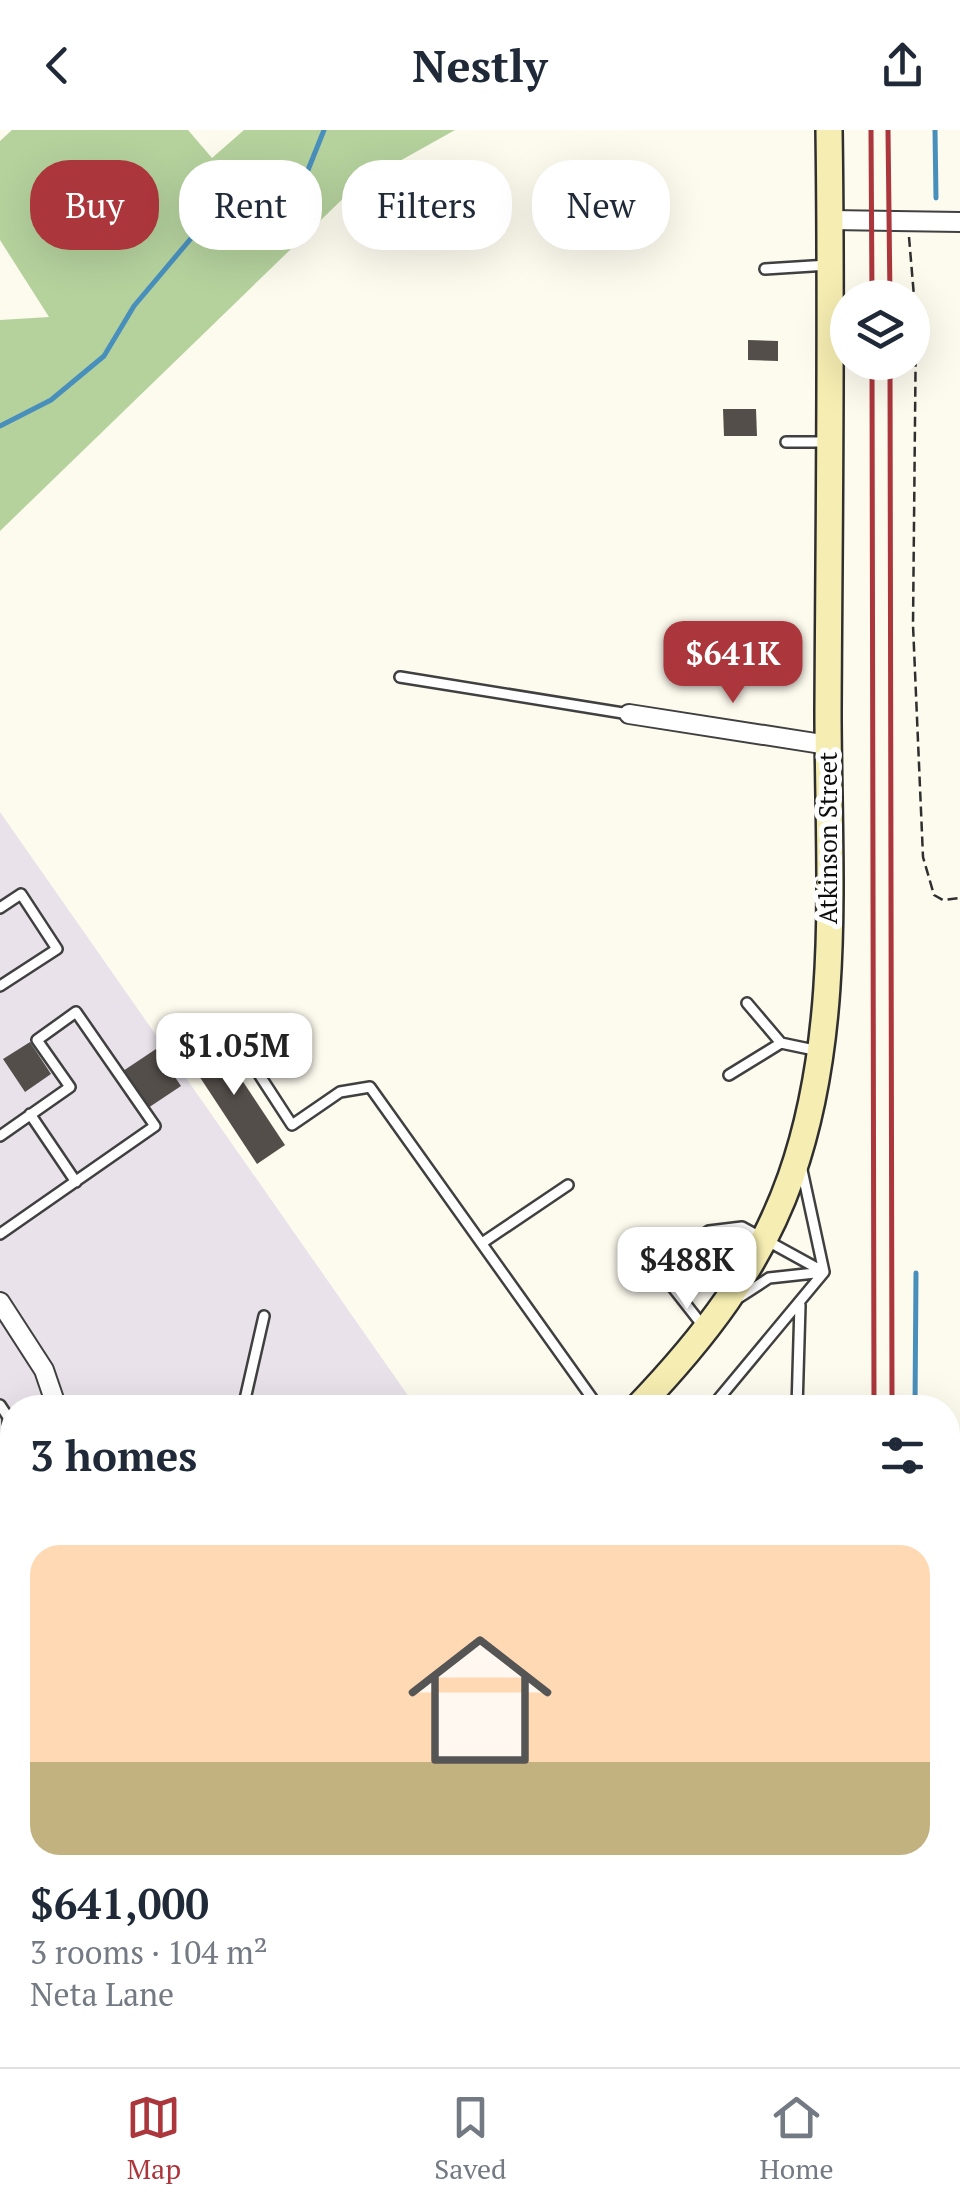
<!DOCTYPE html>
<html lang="en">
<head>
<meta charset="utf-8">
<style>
  :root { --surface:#fff; --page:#f6f6f7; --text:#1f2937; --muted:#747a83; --line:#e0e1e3; --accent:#ab363c }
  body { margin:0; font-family:"PT Serif",serif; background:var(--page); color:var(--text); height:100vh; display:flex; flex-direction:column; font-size:38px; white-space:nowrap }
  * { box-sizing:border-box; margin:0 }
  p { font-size:32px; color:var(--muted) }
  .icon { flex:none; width:55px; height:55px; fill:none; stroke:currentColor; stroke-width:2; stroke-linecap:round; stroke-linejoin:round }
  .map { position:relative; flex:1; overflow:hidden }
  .sheet { position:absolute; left:0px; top:1265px; width:960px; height:672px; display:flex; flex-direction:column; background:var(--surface); border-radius:40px 40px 0 0; box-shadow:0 10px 40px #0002 }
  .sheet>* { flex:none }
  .hud { position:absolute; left:30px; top:30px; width:900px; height:90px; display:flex; gap:20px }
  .buttons { position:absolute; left:830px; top:150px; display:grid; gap:20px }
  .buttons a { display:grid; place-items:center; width:100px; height:100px; border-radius:50%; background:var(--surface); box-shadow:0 10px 40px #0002; font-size:50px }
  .price { position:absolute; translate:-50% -85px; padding:0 22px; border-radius:20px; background:#fff; color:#222; font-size:32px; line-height:65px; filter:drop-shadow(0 2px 5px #0008) }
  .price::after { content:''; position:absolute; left:50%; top:60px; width:30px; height:22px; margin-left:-15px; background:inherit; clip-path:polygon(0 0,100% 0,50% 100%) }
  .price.current { background:var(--accent); color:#fff }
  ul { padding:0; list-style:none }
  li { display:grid; align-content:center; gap:20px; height:530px; padding:0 30px }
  li span { display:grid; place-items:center; height:310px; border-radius:30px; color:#555 }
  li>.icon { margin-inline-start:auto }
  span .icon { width:180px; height:180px; fill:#fffc; stroke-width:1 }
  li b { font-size:42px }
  h2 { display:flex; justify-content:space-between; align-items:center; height:120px; padding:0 30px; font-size:42px }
  .chip { padding:0 35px; border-radius:40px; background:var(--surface); box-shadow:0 10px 40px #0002; font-size:35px; line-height:90px }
  .chip.current { background:var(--accent); color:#fff }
  header { display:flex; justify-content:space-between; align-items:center; height:130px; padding:0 30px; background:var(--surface); font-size:45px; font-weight:600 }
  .tabs { display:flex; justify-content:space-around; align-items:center; height:140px; border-top:2px solid var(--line); background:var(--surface); font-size:28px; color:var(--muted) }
  .tabs a { display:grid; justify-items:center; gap:5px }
  .tabs .current { color:var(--accent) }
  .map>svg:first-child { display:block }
  .industrial { fill:#e9e2ea }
  .forest { fill:#b5d29d }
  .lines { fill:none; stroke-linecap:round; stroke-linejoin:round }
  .stream { stroke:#498fbc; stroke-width:5 }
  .building { fill:#544e4a }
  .lane-casing { stroke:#404040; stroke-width:14 }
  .street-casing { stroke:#404040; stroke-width:22 }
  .secondary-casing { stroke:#2f2f2f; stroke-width:30 }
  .path { stroke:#2f2f2f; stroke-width:2.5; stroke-dasharray:10 5; stroke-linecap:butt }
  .lane { stroke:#fff; stroke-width:9 }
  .street { stroke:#fff; stroke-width:18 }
  .secondary { stroke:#f5edb1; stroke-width:25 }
  .rail { stroke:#ab363c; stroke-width:5 }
  .labels { text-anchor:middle; stroke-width:10; stroke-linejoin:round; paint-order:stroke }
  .street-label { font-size:25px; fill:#0d0d0d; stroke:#fff }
</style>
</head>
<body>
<header><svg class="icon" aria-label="back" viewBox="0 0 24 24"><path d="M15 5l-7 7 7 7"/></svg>Nestly<svg class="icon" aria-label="share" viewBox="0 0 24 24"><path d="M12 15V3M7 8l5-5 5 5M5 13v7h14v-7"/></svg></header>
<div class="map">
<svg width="960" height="1937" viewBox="0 0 960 1937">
  <rect width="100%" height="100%" fill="#fdfaee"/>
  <!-- industrial -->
  <path class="industrial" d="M0,682L416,1277L12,1278V1673L0,1682Z
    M12,1726V1925H311L319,1937H0V1735Z"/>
  <!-- forest -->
  <path class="forest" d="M12,0H188L212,28L244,0H455L357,55L0,401V190L49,187L0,110V11Z"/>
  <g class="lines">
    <!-- stream -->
    <path class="stream" d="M935,0L936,68
      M0,296L51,270L104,226L134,176L193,106L247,91L308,40L324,0
      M915,1278L916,1143
      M899,1937V1925"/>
  </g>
  <!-- building -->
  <path class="building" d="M748,210L778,211V231L748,230Z
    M723,279H756L757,306H724Z
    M210,902L285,1015L257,1034L182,920Z
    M30,912L51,944L25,962L3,929Z
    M156,919L181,956L148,978L123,941Z"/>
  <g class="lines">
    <defs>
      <path id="lane" d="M765,139L828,135
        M786,312H827
        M400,547L629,584
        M0,778L21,764L57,819L0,856
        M747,873L781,913L819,921
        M225,892L292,995L340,962L370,957L599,1278
        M729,945L781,913
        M30,984L76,1052
        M0,1006L70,957L37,910L76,882L155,996L0,1104
        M482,1113L568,1055
        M740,1167L769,1148L824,1142L802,1040
        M703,1196L667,1150L661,1132L709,1101L742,1097L824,1142L711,1278
        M0,1275L8,1287L9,1337
        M243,1278L264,1186
        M797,1278L800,1175
        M0,1528L12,1520
        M0,1758L12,1749
        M74,1925L82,1937
        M136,1925L144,1937"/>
      <path id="street" d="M831,90L960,92
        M629,584L828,615
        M0,1172L44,1240L57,1278
        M330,1925L337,1937
        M640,1925V1937"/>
      <path id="secondary" d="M637,1278C703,1209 759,1138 791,1047C843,899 828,736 828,582C829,388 832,194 829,0
        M0,1716L12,1708"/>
    </defs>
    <!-- lane casing -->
    <use href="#lane" class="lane-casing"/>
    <!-- street casing -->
    <use href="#street" class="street-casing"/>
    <!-- secondary casing -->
    <use href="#secondary" class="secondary-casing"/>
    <!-- path -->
    <path class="path" d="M909,107L916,190L913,495L923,727L934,765L943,770L960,768"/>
    <!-- lane -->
    <use href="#lane" class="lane"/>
    <!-- street -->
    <use href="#street" class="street"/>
    <!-- secondary -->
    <use href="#secondary" class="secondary"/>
    <!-- rail -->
    <path class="rail" d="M871,0L872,168
      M888,0L890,168
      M872,232L874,1278
      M890,232L892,1278
      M877,1937V1925"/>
  </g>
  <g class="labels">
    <!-- street labels -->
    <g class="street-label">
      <text transform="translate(828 708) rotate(-90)" y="9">Atkinson Street</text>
    </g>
  </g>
</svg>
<div class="buttons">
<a><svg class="icon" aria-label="layers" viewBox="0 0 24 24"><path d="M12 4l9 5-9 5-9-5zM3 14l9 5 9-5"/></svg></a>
</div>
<b class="price current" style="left:733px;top:576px">$641K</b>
<b class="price" style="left:234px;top:968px">$1.05M</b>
<b class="price" style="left:687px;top:1182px">$488K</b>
<div class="hud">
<a class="chip current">Buy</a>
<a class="chip">Rent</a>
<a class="chip">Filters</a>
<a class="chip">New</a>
</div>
<section class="sheet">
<h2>3 homes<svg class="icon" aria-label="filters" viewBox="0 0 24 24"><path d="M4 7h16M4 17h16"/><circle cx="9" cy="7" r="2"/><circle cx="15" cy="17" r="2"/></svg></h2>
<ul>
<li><span style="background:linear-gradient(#ffd9b3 70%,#c2b280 0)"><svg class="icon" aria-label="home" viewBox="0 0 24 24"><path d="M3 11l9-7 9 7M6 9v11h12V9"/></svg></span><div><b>$641,000</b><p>3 rooms · 104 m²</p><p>Neta Lane</p></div></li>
</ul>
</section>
</div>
<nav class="tabs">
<a class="current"><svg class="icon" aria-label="map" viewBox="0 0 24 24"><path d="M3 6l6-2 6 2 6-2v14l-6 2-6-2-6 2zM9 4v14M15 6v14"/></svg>Map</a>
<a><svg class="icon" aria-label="saved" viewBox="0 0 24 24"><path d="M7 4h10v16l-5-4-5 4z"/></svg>Saved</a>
<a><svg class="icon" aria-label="home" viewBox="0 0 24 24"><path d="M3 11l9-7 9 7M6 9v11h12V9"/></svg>Home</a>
</nav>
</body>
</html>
